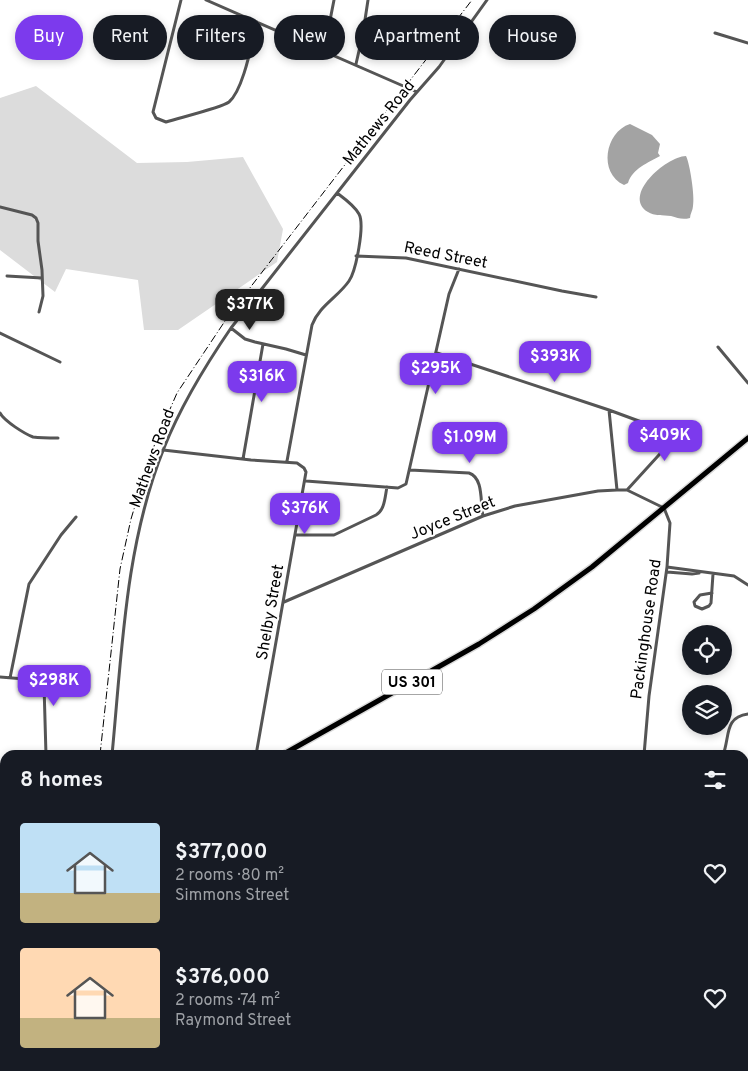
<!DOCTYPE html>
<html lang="en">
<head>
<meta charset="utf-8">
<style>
  :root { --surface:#171b24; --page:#242831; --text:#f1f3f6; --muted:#9ea1a6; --accent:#7c3aed }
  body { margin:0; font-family:Overpass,sans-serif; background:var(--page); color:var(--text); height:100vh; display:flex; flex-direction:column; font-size:19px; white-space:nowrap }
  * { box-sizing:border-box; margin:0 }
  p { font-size:16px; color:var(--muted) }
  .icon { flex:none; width:28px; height:28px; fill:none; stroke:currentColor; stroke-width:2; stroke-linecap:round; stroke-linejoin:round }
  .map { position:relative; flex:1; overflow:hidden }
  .panel { position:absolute; left:0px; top:750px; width:749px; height:321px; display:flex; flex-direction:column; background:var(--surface); border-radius:15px 15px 0 0; box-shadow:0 2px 8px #0003 }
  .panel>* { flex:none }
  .top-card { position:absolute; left:15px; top:15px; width:719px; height:45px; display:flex; gap:10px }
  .fabs { position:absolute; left:682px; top:625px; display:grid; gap:10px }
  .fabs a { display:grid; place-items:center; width:50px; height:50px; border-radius:50%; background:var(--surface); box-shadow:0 2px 8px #0003; font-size:25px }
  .price { position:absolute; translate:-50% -42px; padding:0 11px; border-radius:10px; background:var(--accent); color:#fff; font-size:16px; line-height:32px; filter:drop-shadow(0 1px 2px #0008) }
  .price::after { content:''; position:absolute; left:50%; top:30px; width:15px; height:11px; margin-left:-8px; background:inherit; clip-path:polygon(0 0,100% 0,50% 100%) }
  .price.current { background:#222; color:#fff }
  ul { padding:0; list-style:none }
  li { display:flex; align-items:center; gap:15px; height:125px; padding:0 20px }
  li span { display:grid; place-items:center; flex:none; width:140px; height:100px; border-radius:5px; color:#555 }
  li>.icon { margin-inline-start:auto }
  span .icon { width:60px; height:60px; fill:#fffc; stroke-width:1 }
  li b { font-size:21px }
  h2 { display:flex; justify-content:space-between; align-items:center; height:60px; padding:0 20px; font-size:21px }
  .tag { padding:0 18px; border-radius:22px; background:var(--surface); box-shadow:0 2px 8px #0003; font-size:18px; line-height:45px }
  .tag.current { background:var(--accent); color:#fff }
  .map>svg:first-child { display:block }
  .green { fill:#dcdcdc }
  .water { fill:#a3a3a3 }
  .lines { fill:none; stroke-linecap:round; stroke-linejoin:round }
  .primary-casing { stroke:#dbdbdb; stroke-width:8 }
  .street { stroke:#555; stroke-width:3 }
  .secondary { stroke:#222; stroke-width:4.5 }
  .primary { stroke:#000; stroke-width:5 }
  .rail { stroke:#000; stroke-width:1; stroke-dasharray:8 2.5 1 2.5; stroke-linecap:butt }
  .labels { text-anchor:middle; stroke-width:4; stroke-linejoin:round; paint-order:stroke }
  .shield { fill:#fff; stroke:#4c4c4c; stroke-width:1 }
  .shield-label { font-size:15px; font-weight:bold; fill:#000 }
  .street-label { font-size:16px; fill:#000; stroke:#fff }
</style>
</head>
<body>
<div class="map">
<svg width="748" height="1071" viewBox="0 0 748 1071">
  <rect width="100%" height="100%" fill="#fff"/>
  <!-- green -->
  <path class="green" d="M36,86L137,163L187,162L243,157L283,229L277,262L178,330H144L138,280L66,269L55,292L0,250V98Z
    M562,1066H595L589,1071H565Z"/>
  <!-- water -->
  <path class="water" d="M630,124L652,135L660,144L658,153L660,156C648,163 633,168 628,183L624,185C598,173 605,132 630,124Z
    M686,156C690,164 695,197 693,206C693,210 690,214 690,218C682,220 678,218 671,216C663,215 654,216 648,212C622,196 665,157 686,156Z"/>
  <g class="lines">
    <defs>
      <path id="primary" d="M282,755L479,644L534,609L592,567L748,438
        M0,852L5,851
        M0,1021H5
        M0,1027H5
        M231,1066L237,1071
        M238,1066L244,1071"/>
    </defs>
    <!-- primary casing -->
    <use href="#primary" class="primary-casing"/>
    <!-- street -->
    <path class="street" d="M181,0L153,112L156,118L166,122C178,118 221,108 229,102C244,89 252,41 257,22
      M206,0L417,92
      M715,33L748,43
      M324,51L334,0
      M356,64L363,33L368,0
      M0,207L32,215L36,218L38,223V241L42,270L43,296L39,312
      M356,256L406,258L562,291L596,297
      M7,276L42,278
      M231,328L245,339L255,342L286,349L306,355
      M0,333L60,362
      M718,347L748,383
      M437,353L609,410L666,431L671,438L668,445L627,490
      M609,410L617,490
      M0,413C4,421 25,434 33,437C41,438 51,438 58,438
      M163,450L251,460L297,463L304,468L306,472L256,755
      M243,459L263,344
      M287,461L312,325C319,306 338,297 349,281C356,271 365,225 359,214C354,205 345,199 337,193
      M410,470L469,473C484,478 480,503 483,516
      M306,481L398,488L406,484L449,294L459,269
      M296,535H334L376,515C385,510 385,496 387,487
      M667,567L734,576L748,585
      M667,572L692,574L699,573
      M712,593L700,595L694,602L695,606L702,609L709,606L711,603L713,574
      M284,602L483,516L515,506L598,491L617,490H627L664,508L670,523L667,567L649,696L644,755
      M0,677L37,680L42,682L44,685L46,755
      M10,678L29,584L61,535L76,517
      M112,755C122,652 125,545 164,448C181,405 205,366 231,328L410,100L439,67L487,0
      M723,755C730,737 724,717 748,714
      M748,824L747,837L748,842
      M316,1066L362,1071
      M671,1066L672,1071
      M111,1071V1066
      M186,1071L238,1066
      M406,1071V1066
      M449,1071V1066
      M472,1071L475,1066"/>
    <!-- secondary -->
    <path class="secondary" d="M170,1071V1066"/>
    <!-- primary -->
    <use href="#primary" class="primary"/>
    <!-- rail -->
    <path class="rail" d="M100,755L120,569L131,519L151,453L177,393L229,315L472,0
      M0,967L5,966
      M24,1071L25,1066"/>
  </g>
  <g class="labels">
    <!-- shield labels -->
    <rect class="shield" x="382" y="669.5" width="60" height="25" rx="4"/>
    <g class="shield-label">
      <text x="412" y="687">US 301</text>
    </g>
    <!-- street labels -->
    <g class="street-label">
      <text transform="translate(378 122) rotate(-51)" y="6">Mathews Road</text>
      <text transform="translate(446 254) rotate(11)" y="6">Reed Street</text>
      <text transform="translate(151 458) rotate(-70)" y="6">Mathews Road</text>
      <text transform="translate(452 517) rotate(-22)" y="6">Joyce Street</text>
      <text transform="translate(269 612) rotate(-80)" y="6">Shelby Street</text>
      <text transform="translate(645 629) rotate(-82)" y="6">Packinghouse Road</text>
    </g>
  </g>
</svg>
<div class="fabs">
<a><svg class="icon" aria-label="locate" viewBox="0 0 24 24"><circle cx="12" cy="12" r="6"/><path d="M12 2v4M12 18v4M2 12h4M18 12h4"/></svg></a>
<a><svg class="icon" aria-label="layers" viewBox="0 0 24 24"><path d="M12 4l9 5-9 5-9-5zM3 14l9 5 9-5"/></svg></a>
</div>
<b class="price current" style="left:250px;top:331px">$377K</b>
<b class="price" style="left:555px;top:383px">$393K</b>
<b class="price" style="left:436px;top:395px">$295K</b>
<b class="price" style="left:262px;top:403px">$316K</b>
<b class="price" style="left:665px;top:462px">$409K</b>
<b class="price" style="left:470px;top:464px">$1.09M</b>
<b class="price" style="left:305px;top:535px">$376K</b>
<b class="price" style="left:54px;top:707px">$298K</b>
<div class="top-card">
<a class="tag current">Buy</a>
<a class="tag">Rent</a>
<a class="tag">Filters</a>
<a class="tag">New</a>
<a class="tag">Apartment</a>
<a class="tag">House</a>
</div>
<section class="panel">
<h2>8 homes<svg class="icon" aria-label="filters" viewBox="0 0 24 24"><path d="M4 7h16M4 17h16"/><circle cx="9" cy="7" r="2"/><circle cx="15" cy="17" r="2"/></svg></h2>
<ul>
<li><span style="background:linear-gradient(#bfe0f5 70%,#c2b280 0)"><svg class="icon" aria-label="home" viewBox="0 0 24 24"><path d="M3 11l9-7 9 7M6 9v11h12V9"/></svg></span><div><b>$377,000</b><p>2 rooms · 80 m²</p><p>Simmons Street</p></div><svg class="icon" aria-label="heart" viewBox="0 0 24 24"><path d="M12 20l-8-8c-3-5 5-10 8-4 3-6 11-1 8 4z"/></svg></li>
<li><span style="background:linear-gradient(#ffd9b3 70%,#c2b280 0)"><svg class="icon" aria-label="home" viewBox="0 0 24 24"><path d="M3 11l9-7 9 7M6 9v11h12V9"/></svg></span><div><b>$376,000</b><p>2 rooms · 74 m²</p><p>Raymond Street</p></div><svg class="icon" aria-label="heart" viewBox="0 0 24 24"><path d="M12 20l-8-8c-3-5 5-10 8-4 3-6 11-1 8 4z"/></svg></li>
</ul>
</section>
</div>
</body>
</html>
